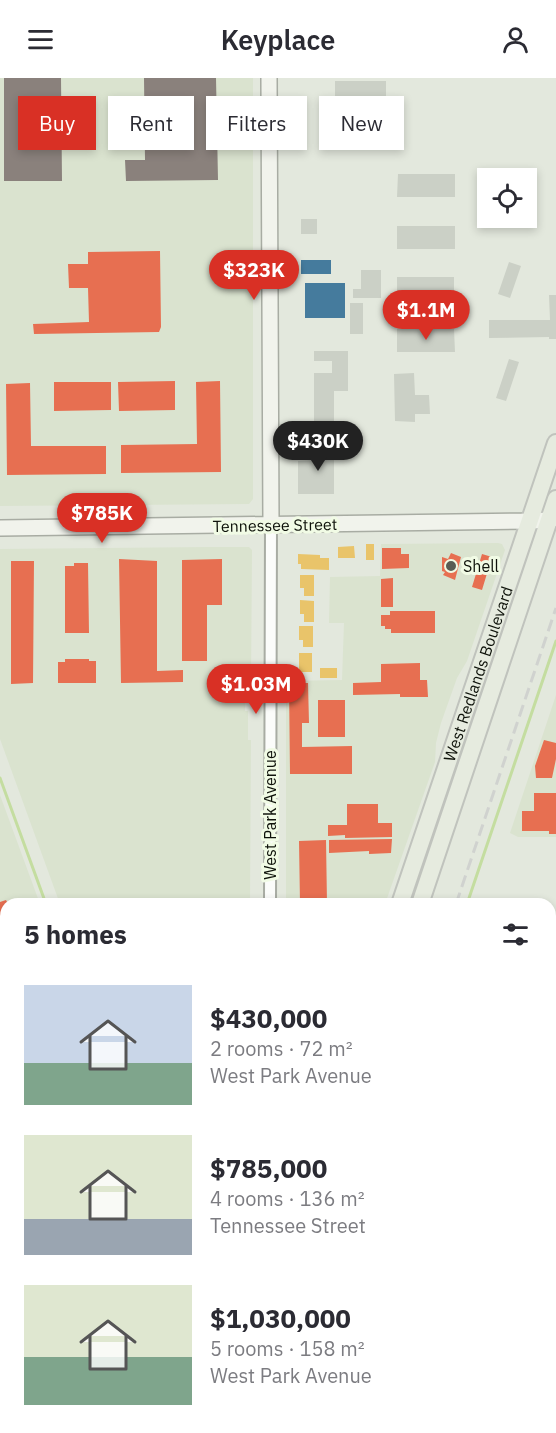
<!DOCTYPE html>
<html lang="en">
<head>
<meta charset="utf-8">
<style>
  :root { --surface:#fff; --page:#f7f7f7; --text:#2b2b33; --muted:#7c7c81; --accent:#d93025 }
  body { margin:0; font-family:"IBM Plex Sans",sans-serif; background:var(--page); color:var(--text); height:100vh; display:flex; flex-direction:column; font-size:22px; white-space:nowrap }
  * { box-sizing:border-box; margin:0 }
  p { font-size:20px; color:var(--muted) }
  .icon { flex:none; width:33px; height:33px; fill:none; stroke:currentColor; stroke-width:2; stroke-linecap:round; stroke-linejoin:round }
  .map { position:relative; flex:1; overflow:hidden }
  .panel { position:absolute; left:0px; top:820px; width:556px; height:536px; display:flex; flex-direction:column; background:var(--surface); border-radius:18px 18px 0 0; box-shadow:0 3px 9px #0003 }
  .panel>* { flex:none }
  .guide { position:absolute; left:18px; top:18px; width:520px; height:54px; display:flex; gap:12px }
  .fabs { position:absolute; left:477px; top:90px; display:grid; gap:12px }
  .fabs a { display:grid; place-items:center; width:60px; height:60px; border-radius:0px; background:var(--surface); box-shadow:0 3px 9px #0003; font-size:30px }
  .price { position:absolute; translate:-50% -51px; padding:0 14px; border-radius:21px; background:var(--accent); color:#fff; font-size:20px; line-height:39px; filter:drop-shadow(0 2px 3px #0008) }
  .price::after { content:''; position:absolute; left:50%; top:36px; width:18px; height:14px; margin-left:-9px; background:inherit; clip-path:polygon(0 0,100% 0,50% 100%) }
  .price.current { background:#222; color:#fff }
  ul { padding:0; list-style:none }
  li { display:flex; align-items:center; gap:18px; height:150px; padding:0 24px }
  li span { display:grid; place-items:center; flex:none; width:168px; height:120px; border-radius:0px; color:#555 }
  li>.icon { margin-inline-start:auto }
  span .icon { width:72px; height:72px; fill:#fffc; stroke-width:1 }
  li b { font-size:26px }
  h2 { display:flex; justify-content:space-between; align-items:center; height:72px; padding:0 24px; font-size:26px }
  .chip { padding:0 21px; border-radius:0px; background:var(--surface); box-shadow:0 3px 9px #0003; font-size:21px; line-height:54px }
  .chip.current { background:var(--accent); color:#fff }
  header { display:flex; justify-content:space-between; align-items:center; height:78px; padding:0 24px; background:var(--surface); font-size:27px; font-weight:600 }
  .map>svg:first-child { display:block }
  .built { fill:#dae3cf }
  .forest { fill:#b9cd9c }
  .homes { fill:#e9c46a }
  .shops { fill:#e76f51 }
  .offices { fill:#6d597a }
  .public { fill:#457b9d }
  .industry { fill:#8a817c }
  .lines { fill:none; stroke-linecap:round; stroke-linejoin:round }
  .stream { stroke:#c4dda0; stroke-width:3 }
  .building { fill:#cbd0c6 }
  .street-casing { stroke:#a8aca3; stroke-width:14 }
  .secondary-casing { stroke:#a8aca3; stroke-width:18 }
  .primary-casing { stroke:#c0c3bd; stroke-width:20 }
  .street { stroke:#fbfcfa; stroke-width:10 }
  .secondary { stroke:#f1f3ec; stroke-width:15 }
  .primary { stroke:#e6ebdf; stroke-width:16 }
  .rail { stroke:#d0d2cf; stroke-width:3; stroke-dasharray:12 6; stroke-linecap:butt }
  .poi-dot { fill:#595d54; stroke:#f1fbe5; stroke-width:2 }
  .labels { text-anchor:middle; stroke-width:6; stroke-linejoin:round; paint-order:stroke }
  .street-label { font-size:16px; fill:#0e120a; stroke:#f1fbe5 }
  .poi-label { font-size:16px; fill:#0e120a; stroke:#f1fbe5; text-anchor:start }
</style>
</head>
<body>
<header><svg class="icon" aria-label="menu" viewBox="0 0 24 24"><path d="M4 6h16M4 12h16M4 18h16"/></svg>Keyplace<svg class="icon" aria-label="person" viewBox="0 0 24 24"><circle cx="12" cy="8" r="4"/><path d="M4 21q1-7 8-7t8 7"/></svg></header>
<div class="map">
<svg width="556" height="1355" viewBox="0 0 556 1355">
  <rect width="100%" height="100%" fill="#e3e8dd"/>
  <!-- built -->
  <path class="built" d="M0,0H253V421L249,426L0,428Z
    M381,466L498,465L502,466L505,472L467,583L457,600L441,645L436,665L435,684L385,826H286V603L342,602L344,545H329L330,499L380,498Z
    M207,469H249L252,472L251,604H236L235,621L236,625H245V633H248V662H251L250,826H60L0,661V471Z
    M556,617V759H518L510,755Z
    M0,717L40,826H6V1350H108V1355H0Z"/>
  <!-- forest -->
  <path class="forest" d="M551,1086V1136H556V1355H362V1350H550Z"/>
  <!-- homes -->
  <path class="homes" d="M366,466H374V482H366Z
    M354,468L355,480H338V469Z
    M298,476L320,477V480H329V492L301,491V486H298Z
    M300,497H314V518H304V510H300Z
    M300,522L314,523V544H304V536H300Z
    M299,548H313V569H303V562H299Z
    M299,575H312V594H299Z
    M320,590H337V600H320Z"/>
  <!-- shops -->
  <path class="shops" d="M160,173L161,249L159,254L34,256L33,246L89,244L88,210H69L68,186H88V174Z
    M175,303V332L119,333L118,304Z
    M220,303L221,394L121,395V367L197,366L196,304Z
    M54,304H111V332L54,333Z
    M30,305L31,368H106V396L7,397L6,306Z
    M382,470H401V476H409V490L382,491Z
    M451,475L461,479L455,502L443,497L445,494L442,493V479L448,481Z
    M482,476L492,479L482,512L472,509Z
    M119,481L157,483V593L183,592V604L121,605Z
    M222,481V527H207V583H182V482Z
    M11,483H34L33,605L11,606Z
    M74,485H88L89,555H65V488H74Z
    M393,500V529H381V501Z
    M390,533H435V555H391V551H385V548H381V537H390Z
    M65,581H89V583H96V605H58V584H65Z
    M420,585V602H427L428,619H400V616L353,617V605L381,604V586Z
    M289,605H308L309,645H302V669L352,668V696H290Z
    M318,622H345V659H318Z
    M544,662L556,665V681L552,700H536L535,688Z
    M534,715H556V756H549V753H522V733H534Z
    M347,726H378V745H392V759L345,760V757L328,758V747H347Z
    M392,761L391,775L369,776V773L329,775V762Z
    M326,762L327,826H300L299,763Z
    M6,822L8,826H6V873L0,857V824Z
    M1,1326H6V1344H1Z"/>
  <!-- offices -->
  <path class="offices" d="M0,910H6V935H0Z
    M0,1005H6V1040H0Z
    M0,1184H6V1276H0Z"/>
  <!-- public -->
  <path class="public" d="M301,182H331V196H301Z
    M305,205H345V240H305Z"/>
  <!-- industry -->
  <path class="industry" d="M4,0H61L62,103H4Z
    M144,0H216L218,102L126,103L125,82H145Z"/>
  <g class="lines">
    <!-- stream -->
    <path class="stream" d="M0,700L46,826
      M467,826L556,563
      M155,1350V1355
      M308,1355L309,1350"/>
  </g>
  <!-- building -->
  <path class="building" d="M335,3H386V25H335Z
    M398,96H455V119H397Z
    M301,141H317V156H301Z
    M397,148H455V171H397Z
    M509,184L521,188L510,220L498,216Z
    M361,192H381V220H353V211H361Z
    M397,199H454V223L397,222Z
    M549,217H556V261H549V259L489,260V242H550Z
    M350,225H363V256H350Z
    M397,251H454L455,274H397Z
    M314,273H348V313H334V343H314V295H332V283H314Z
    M509,281L519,284L506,323L496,320Z
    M414,295L415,317H429L430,336H415V344L395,343L394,296Z
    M314,366H334V416H298V383L314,382Z"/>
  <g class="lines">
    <defs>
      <path id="street" d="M270,826L271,447
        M0,1078H6"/>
      <path id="secondary" d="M269,0L271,447
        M0,450L530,443L550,442L556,439
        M550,1072H556
        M337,1355L338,1350"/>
      <g id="primary">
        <path id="s1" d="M400,826L556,365"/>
        <path d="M420,826L556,421"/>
        <path d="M201,1355L204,1350"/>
        <path d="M223,1355L226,1350"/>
      </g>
    </defs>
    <!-- street casing -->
    <use href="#street" class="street-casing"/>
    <!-- secondary casing -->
    <use href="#secondary" class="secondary-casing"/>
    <!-- primary casing -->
    <use href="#primary" class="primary-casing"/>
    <!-- street -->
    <use href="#street" class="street"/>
    <!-- secondary -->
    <use href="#secondary" class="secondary"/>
    <!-- primary -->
    <use href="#primary" class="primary"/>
    <!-- rail -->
    <path class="rail" d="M456,826L556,530
      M297,1355L298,1350"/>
  </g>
  <!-- markers -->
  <circle class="poi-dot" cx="451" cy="488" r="6"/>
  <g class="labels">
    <!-- street labels -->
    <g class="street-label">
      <text transform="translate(275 447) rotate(-1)" y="6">Tennessee Street</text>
      <text dy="6" stroke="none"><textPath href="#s1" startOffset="243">West Redlands Boulevard</textPath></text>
      <text transform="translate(270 737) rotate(-90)" y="6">West Park Avenue</text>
    </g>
    <!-- poi labels -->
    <g class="poi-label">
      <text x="463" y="494">Shell</text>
    </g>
  </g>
</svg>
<div class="fabs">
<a><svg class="icon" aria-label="locate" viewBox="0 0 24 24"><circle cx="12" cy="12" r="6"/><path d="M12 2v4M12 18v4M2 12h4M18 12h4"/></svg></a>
</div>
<b class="price" style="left:254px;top:223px">$323K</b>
<b class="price" style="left:426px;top:263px">$1.1M</b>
<b class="price current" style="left:318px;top:394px">$430K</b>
<b class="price" style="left:102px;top:466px">$785K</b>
<b class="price" style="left:256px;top:637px">$1.03M</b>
<div class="guide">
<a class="chip current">Buy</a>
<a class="chip">Rent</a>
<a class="chip">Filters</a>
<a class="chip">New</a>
</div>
<section class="panel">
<h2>5 homes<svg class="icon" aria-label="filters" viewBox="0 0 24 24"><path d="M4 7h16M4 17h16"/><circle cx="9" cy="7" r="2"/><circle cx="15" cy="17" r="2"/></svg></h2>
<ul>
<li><span style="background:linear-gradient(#c9d6e8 65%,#7fa58c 0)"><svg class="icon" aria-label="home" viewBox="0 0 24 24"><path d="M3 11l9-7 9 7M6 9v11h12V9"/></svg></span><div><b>$430,000</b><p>2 rooms · 72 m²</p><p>West Park Avenue</p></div></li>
<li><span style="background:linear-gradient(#dfe7d0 70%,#9aa5b1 0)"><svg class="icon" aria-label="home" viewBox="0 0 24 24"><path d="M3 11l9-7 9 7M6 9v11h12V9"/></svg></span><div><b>$785,000</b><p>4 rooms · 136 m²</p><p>Tennessee Street</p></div></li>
<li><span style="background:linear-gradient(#dfe7d0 60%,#7fa58c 0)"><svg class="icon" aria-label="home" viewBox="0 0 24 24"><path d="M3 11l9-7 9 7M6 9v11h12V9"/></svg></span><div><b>$1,030,000</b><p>5 rooms · 158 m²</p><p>West Park Avenue</p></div></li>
</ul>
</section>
</div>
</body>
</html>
